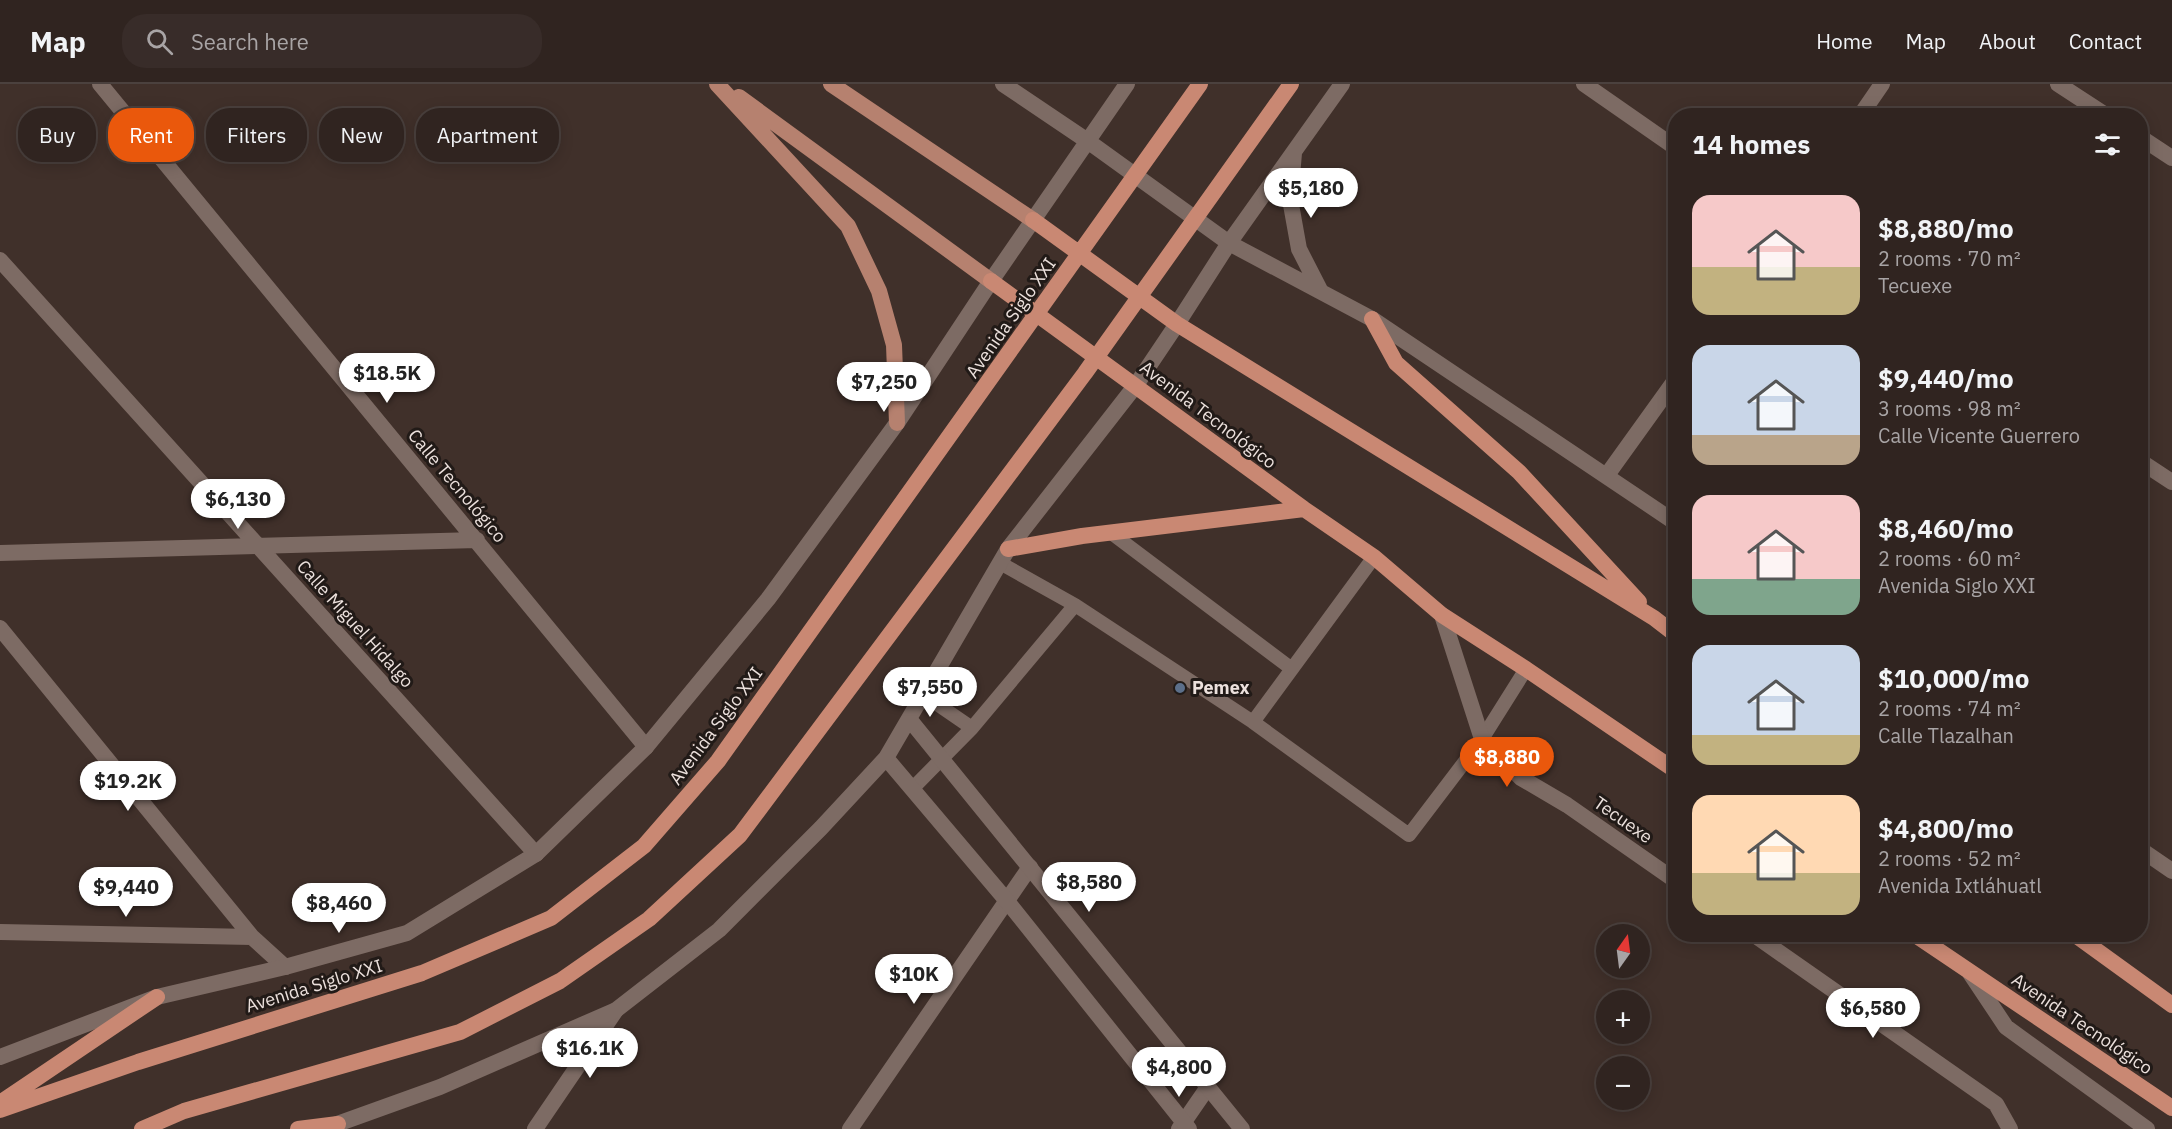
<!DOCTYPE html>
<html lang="en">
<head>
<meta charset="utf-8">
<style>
  :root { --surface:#302420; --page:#382c29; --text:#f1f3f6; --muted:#a8a4a5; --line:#4b413e; --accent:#ea580c }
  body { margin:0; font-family:"IBM Plex Sans",sans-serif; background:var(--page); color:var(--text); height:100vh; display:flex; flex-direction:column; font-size:22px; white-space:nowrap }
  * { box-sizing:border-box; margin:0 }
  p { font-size:20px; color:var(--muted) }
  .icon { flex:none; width:33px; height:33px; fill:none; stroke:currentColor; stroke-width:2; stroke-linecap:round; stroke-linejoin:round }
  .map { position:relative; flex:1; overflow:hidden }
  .drawer { position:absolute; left:1668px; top:24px; width:480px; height:834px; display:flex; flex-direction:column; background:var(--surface); border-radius:24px; box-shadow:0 3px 15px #0003,0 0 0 2px var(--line) }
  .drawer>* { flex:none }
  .banner { position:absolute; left:18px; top:24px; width:570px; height:54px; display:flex; gap:12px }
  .needle { width:39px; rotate:14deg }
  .controls { position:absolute; left:1596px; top:840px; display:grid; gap:12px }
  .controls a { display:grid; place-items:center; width:54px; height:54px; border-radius:50%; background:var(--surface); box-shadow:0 3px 15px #0003,0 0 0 2px var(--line); font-size:30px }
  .price { position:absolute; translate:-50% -51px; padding:0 14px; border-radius:21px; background:#fff; color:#222; font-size:20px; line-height:39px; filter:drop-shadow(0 2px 3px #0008) }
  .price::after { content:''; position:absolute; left:50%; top:36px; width:18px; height:14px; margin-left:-9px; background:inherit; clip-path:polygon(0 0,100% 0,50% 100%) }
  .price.on { background:var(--accent); color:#fff }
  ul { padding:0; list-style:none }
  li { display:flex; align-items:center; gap:18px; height:150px; padding:0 24px }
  li span { display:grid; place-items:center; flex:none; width:168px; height:120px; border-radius:18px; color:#555 }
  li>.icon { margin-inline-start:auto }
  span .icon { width:72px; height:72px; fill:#fffc; stroke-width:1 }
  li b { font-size:26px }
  h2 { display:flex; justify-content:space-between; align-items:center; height:72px; padding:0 24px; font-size:26px }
  .pill { padding:0 21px; border-radius:24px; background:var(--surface); box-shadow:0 3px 15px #0003,0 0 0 2px var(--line); font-size:21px; line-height:54px }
  .pill.on { background:var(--accent); color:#fff }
  header { display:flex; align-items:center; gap:36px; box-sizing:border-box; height:84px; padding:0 30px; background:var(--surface); border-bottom:2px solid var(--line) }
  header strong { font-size:28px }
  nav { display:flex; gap:33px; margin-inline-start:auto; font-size:21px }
  .search { width:420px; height:54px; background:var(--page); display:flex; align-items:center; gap:15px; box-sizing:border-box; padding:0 21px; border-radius:24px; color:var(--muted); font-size:22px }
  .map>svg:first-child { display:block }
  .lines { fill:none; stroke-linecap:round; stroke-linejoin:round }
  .service { stroke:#7d6b64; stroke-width:14 }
  .minor { stroke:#7d6b64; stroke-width:16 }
  .tertiary { stroke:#7d6b64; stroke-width:16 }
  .primary { stroke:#b6816f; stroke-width:16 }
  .trunk { stroke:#c98873; stroke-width:16 }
  .service-dot { fill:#5c6f8a; stroke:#211a17; stroke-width:2 }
  .labels { text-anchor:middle; stroke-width:6; stroke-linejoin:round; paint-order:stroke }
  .street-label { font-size:18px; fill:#ece1dd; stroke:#211a17 }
  .poi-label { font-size:18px; font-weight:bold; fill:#ece1dd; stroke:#211a17; text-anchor:start }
</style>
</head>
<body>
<header>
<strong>Map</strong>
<div class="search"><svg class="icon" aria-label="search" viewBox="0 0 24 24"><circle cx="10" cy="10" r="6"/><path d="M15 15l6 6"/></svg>Search here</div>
<nav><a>Home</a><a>Map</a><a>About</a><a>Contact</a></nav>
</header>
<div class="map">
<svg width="2172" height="1045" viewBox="0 0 2172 1045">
  <rect width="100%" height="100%" fill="#40302a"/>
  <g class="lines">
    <!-- service -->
    <path class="service" d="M1110,448L1292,585
      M1075,521L1253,638L1374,473
      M924,611L972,644
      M1253,638L1409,751L1482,655L1526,585
      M912,705L972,644L1075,521L1000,479"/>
    <!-- minor -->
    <path class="minor" d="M100,0L646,663
      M1584,0L1676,64
      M2058,0L2107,32
      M1860,32L1882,0
      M2140,53L2172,74
      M0,176L536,770
      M2140,377L2172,398
      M1607,391L1676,295
      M0,469L477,456
      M0,544L252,853L285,883
      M0,848L252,853
      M535,1045L616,926
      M850,1045L1030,783
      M1179,1045L1208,1003"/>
    <!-- tertiary -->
    <path class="tertiary" d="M1003,0L1089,58L1229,159L1372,235L1676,439
      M1294,69L1290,115L1299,165L1320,206
      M1442,531L1482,655L1521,694L1567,721L1676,797
      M910,636L1242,1045
      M886,674L1007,817L1189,1045
      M2140,765L2172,787
      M1753,850L1996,1020L2010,1045
      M1970,889L2006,943L2147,1045
      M0,973L157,913L285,883L407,849L536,770L646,663L768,515L897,339L991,197L1127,0
      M326,1044L440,1003L616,926L719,846L821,744L886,674L1008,465L1136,301L1177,240L1229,159L1342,0"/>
    <!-- primary -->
    <path class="primary" d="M717,0L848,142L879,207L894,261L897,339
      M831,0L1033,136
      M739,13L991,197"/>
    <!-- trunk -->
    <path class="trunk" d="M1033,136L1177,240L1654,534L1676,551
      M991,197L1304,425L1374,473L1442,531L1526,585L1676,687
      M1372,235L1396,279L1519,388L1639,518
      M1008,465L1082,452L1304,425
      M1914,850L2172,1024
      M2074,850L2172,921
      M0,1019L157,913
      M0,1026L138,978L422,889L551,834L644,762L718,677L1200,0
      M142,1045L184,1027L460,948L560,897L649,835L740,751L1085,289L1291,0
      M298,1045L338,1040"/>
  </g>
  <!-- markers -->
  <circle class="service-dot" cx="1180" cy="604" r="6"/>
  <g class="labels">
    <!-- street labels -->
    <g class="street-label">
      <text transform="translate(1011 234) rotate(-55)" y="6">Avenida Siglo XXI</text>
      <text transform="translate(1208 331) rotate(37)" y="6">Avenida Tecnológico</text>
      <text transform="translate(457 402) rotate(50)" y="6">Calle Tecnológico</text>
      <text transform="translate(355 540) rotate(48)" y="6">Calle Miguel Hidalgo</text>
      <text transform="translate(716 642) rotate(-53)" y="6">Avenida Siglo XXI</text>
      <text transform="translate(1623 736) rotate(35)" y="6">Tecuexe</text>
      <text transform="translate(314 902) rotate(-17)" y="6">Avenida Siglo XXI</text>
      <text transform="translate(2082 940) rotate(34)" y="6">Avenida Tecnológico</text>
    </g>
    <!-- poi labels -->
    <g class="poi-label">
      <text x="1192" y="610">Pemex</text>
    </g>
  </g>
</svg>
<div class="controls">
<a><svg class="needle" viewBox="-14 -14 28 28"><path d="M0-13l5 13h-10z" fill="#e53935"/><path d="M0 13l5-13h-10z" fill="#a8a4a5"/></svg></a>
<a>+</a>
<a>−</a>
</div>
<b class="price" style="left:1311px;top:135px">$5,180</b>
<b class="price" style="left:387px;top:320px">$18.5K</b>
<b class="price" style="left:884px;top:329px">$7,250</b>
<b class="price" style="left:238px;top:446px">$6,130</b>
<b class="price" style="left:930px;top:634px">$7,550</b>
<b class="price on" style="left:1507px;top:704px">$8,880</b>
<b class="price" style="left:128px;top:728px">$19.2K</b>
<b class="price" style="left:1089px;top:829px">$8,580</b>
<b class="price" style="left:126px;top:834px">$9,440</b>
<b class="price" style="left:339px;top:850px">$8,460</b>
<b class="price" style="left:914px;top:921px">$10K</b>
<b class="price" style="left:1873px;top:955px">$6,580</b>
<b class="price" style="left:590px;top:995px">$16.1K</b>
<b class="price" style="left:1179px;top:1014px">$4,800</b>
<div class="banner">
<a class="pill">Buy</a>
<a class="pill on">Rent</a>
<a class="pill">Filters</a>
<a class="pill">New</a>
<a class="pill">Apartment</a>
</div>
<section class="drawer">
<h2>14 homes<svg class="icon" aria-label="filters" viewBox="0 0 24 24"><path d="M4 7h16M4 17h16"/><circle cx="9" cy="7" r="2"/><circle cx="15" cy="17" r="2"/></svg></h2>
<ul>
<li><span style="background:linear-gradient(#f6c9c9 60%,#c2b280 0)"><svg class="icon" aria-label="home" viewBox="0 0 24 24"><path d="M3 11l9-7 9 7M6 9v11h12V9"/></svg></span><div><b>$8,880/mo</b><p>2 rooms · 70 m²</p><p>Tecuexe</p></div></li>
<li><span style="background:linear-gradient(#c9d6e8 75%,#b9a48a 0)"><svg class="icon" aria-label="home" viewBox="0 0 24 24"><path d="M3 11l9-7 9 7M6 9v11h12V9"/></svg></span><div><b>$9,440/mo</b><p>3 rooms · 98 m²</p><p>Calle Vicente Guerrero</p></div></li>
<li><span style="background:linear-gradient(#f6c9c9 70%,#7fa58c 0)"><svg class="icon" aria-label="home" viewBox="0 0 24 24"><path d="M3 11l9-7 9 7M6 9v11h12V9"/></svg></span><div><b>$8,460/mo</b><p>2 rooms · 60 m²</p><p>Avenida Siglo XXI</p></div></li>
<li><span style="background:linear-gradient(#c9d6e8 75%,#c2b280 0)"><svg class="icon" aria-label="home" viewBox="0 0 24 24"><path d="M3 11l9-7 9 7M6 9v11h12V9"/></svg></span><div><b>$10,000/mo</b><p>2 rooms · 74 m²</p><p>Calle Tlazalhan</p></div></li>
<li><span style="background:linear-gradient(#ffd9b3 65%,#c2b280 0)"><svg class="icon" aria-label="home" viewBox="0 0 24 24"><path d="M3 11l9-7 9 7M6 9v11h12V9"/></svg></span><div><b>$4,800/mo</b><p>2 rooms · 52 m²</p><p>Avenida Ixtláhuatl</p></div></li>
</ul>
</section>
</div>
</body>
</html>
